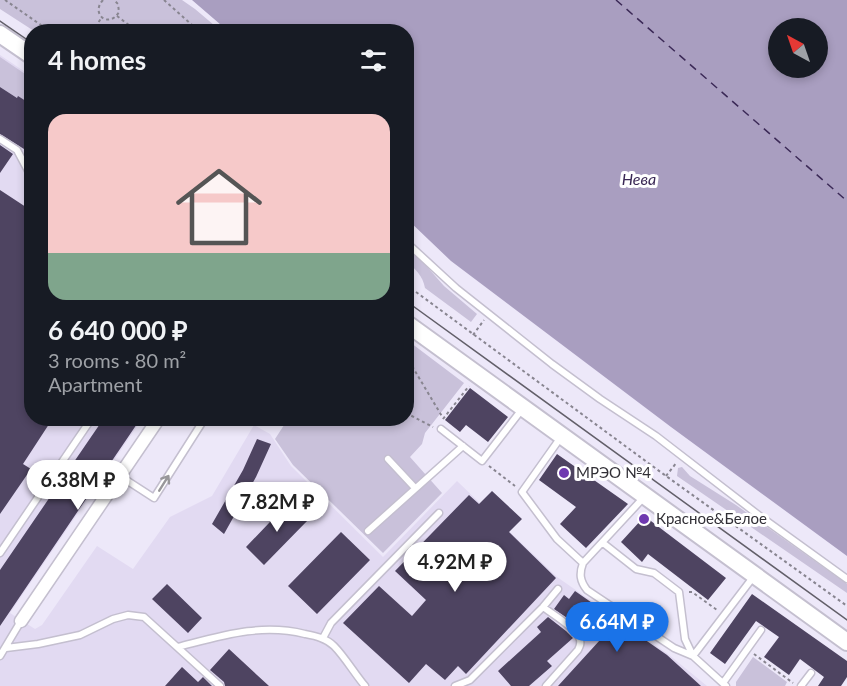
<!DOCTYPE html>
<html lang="en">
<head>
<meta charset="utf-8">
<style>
  :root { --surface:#171b24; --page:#20242c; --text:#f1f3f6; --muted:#9ea1a6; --accent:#1a73e8 }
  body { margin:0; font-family:Lato,sans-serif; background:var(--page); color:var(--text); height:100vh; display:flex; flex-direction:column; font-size:22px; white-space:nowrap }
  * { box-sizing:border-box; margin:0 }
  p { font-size:20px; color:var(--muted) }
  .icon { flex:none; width:33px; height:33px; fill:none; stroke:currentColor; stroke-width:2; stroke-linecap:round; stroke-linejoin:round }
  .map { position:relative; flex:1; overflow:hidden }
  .panel { position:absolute; left:24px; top:24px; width:390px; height:402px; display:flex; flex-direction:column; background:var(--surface); border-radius:24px; box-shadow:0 3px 9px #0003 }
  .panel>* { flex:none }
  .needle { width:39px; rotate:320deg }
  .controls { position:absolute; left:768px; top:18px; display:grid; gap:12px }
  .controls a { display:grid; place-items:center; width:60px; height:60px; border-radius:50%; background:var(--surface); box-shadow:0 3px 9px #0003; font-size:30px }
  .price { position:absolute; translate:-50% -51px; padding:0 14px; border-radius:21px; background:#fff; color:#222; font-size:20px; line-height:39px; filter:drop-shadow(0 2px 3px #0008) }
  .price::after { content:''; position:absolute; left:50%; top:36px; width:18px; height:14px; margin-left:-9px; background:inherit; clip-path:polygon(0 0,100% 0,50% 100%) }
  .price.selected { background:var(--accent); color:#fff }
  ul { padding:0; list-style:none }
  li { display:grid; align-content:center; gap:12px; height:318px; padding:0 24px }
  li span { display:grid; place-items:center; height:186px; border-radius:18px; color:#555 }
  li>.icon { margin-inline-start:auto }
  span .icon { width:108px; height:108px; fill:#fffc; stroke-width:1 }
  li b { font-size:26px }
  h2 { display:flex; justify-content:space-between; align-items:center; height:72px; padding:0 24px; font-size:26px }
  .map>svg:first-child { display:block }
  .built { fill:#e2daf2 }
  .green { fill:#c9c1da }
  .water { fill:#a99ec0; fill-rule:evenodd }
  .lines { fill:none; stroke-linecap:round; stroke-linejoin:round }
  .ferry { stroke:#3b2956; stroke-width:1.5; stroke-dasharray:8 6; stroke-linecap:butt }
  .building { fill:#4e4461 }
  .service-casing { stroke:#c4bfcf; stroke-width:9 }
  .minor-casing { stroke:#c4bfcf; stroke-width:15 }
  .secondary-casing { stroke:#c4bfcf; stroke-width:20 }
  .path { stroke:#888590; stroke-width:2; stroke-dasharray:3 3; stroke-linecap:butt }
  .service { stroke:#fff; stroke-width:6 }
  .minor { stroke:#fff; stroke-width:12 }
  .secondary { stroke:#fff; stroke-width:16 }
  .tram { stroke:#625f69; stroke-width:1.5 }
  .oneway { stroke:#98979a }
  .poi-dot { fill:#6f39b0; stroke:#fff; stroke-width:2 }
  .labels { text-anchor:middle; stroke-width:6; stroke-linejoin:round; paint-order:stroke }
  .poi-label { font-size:15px; fill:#312f36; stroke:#fff; text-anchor:start }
  .water-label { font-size:16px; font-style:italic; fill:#3b2956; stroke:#fff }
</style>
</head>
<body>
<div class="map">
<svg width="847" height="686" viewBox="0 0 847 686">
  <rect width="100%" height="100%" fill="#ede8f9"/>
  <!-- built -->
  <path class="built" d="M0,55L31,76L32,418L142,419L10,613L35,629L42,625L97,546L133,569L170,517L212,496L254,425L270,434L291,466L383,557L457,481L557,577L668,654L707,686H0Z"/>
  <!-- green -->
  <path class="green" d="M0,0H182L195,9L221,31H34L0,9Z
    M0,57L31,78V105L17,98L0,87Z
    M406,247L422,261L444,286L477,314L471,322L425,288C423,276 415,269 407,261Z
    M407,340L464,383L425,433L422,444L410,457L442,493L383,553L293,465L275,439L288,419L406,418Z
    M682,467L690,476L736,505L847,584V593L677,476L678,468Z
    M753,657L787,682L785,686H736V682Z"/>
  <!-- water -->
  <path class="water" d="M192,0H847V556L671,427L451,261L407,219L406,32L228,31ZM778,28H818V68H778Z"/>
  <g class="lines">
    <!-- ferry -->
    <path class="ferry" d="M616,0L847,201"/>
  </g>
  <!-- building -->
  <path class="building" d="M0,87L17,98L18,96L32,105V154L0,134Z
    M0,145L13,154L0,173Z
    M0,190L32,211V418H53L23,464L31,469L0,514Z
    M470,388L508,417L488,442L466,425L460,432L445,420Z
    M104,418H141L0,626V570Z
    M257,439L271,444L256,477L224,534L212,524L243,470Z
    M557,454L628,504L586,548L560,524L576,507L539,480Z
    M492,491L522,519L509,532L556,578L466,674L458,666L445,680L426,664L409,683L343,623L379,586L412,616L426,600L395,571L469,495L479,504Z
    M289,502L308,520L264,565L246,547Z
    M647,518L726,578L708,600L648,554L642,562L621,542L642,519Z
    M341,532L370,560L317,614L288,586Z
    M167,584L202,618L188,633L152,599Z
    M575,591L667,655L701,686H558L600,640L591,630L588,633L583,629L581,631L573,622L554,609L564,595L569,599Z
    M752,594L847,661V677L841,686H818L824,677L800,659L789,675L764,657L779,637L756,621L725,664L710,653Z
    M548,617L566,631L573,638L547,661L552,666L529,686H511L498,671L541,632L537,627Z
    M229,649L269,686H225L224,682L210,670Z
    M182,667L198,682L203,677L212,686H165Z"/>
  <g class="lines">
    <defs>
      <path id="service" d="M0,139L17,150L32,178
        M406,242L456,288L552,364L600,399L656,436L761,517L847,579
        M406,274C409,279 410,285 406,290
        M441,429L482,461L523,408
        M561,437L522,492L557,539L583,563
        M388,459L415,488
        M120,476L154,498L205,418
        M645,496L583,563C579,574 580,581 587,590L674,648L693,656L726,686
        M368,531L463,446
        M603,543L636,569L654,573L679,592L685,639L693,656L754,576
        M0,553L92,418
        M543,607C552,614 578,629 580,640C581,644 580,646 578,650L546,686
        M323,638L331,623L439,513
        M178,647C221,636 260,623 305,634C315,636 326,638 334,646C344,656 355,674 365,686
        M6,648L38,644L80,635L113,619L128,615L144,617L220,686
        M0,656L21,621
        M723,683L761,630
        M455,686L470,680L543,607L558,589
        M801,686L811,673"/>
      <path id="minor" d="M21,621L159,418"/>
      <path id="secondary" d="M0,34L32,56
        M406,323L847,642"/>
    </defs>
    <!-- service casing -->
    <use href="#service" class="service-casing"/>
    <!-- minor casing -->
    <use href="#minor" class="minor-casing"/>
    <!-- secondary casing -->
    <use href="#secondary" class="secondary-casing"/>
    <!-- path -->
    <path class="path" d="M5,0L51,32
      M103,0C90,14 109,29 119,12L118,4L114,0
      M164,0L200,32
      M117,16L138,32
      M92,32L102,17
      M416,292L666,476L847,606
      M473,335L484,320
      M406,356L443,418
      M406,413L433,427
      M443,419L469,386
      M489,466L515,486
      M666,476L677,462
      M689,592H692L717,610
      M754,654L793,683"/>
    <!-- service -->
    <use href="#service" class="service"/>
    <!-- minor -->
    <use href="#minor" class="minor"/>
    <!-- secondary -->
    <use href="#secondary" class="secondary"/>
    <!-- tram -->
    <path class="tram" d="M0,21L32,43
      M406,301L847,620"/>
  </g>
  <!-- one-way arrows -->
  <defs><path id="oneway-shaft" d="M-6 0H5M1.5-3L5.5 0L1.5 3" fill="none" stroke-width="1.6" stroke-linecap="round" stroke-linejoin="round" transform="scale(1.5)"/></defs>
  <use class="oneway" href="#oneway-shaft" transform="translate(164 483) rotate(-58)"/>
  <!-- markers -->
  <g class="poi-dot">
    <circle cx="564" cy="473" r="6"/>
    <circle cx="644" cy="519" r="6"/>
  </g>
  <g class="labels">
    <!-- poi labels -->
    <g class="poi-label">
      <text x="576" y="478">МРЭО №4</text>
      <text x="656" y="524">Красное&amp;Белое</text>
    </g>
    <!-- water labels -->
    <g class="water-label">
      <text x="639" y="185">Нева</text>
    </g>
  </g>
</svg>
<div class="controls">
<a><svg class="needle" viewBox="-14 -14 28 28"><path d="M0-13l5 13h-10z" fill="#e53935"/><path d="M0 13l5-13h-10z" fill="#9ea1a6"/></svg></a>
</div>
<b class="price" style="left:78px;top:511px">6.38M ₽</b>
<b class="price" style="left:277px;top:533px">7.82M ₽</b>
<b class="price" style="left:455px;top:593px">4.92M ₽</b>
<b class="price selected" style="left:617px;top:653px">6.64M ₽</b>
<section class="panel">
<h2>4 homes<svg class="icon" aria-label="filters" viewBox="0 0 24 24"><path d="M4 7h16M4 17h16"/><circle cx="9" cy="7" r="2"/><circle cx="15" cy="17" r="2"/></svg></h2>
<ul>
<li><span style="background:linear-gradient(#f6c9c9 75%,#7fa58c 0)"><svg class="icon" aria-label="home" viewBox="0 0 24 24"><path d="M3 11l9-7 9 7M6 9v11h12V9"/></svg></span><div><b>6 640 000 ₽</b><p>3 rooms · 80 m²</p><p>Apartment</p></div></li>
</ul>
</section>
</div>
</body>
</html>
